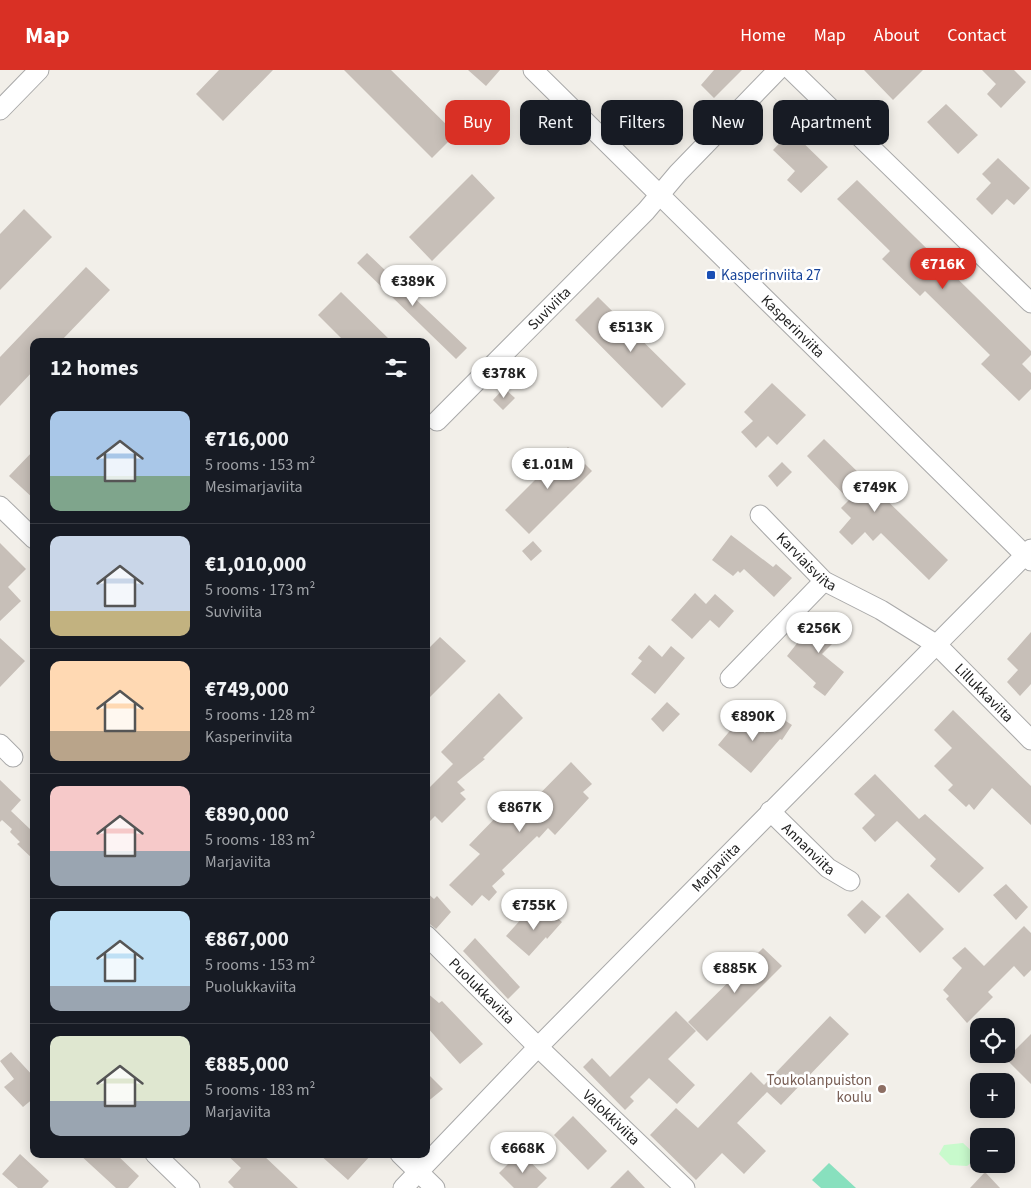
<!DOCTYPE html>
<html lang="en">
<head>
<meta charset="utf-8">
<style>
  :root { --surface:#171b24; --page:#20242c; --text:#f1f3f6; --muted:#9ea1a6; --line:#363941; --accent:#d93025 }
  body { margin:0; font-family:"Source Sans 3",sans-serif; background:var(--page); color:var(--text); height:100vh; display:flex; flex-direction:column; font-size:19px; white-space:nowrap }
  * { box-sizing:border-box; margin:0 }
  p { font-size:16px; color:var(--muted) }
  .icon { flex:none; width:28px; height:28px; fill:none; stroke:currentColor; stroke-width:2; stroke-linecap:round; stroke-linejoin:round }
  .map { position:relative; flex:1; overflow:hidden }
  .sheet { position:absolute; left:30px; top:268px; width:400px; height:820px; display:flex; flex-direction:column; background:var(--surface); border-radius:10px; box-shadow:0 2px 12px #0003 }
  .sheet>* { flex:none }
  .banner { position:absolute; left:445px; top:30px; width:475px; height:45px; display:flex; gap:10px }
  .buttons { position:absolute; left:970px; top:948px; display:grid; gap:10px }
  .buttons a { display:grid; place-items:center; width:45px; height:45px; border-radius:10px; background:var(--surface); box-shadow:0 2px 12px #0003; font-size:25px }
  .price { position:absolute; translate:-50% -42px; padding:0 11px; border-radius:18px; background:#fff; color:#222; font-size:16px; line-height:32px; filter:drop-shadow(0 1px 2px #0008) }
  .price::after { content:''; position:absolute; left:50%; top:30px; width:15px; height:11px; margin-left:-8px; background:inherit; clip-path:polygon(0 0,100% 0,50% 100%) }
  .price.active { background:var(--accent); color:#fff }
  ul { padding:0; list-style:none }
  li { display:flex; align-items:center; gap:15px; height:125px; padding:0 20px }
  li+li { border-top:1px solid var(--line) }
  li span { display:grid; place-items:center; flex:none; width:140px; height:100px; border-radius:10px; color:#555 }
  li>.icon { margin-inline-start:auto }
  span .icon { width:60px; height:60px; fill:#fffc; stroke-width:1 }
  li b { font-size:21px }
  h2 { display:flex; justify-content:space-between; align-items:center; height:60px; padding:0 20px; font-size:21px }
  .pill { padding:0 18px; border-radius:10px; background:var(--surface); box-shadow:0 2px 12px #0003; font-size:18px; line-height:45px }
  .pill.active { background:var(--accent); color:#fff }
  header { display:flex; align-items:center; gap:30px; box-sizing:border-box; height:70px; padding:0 25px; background:var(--accent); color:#fff }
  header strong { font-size:24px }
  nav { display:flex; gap:28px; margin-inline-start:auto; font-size:18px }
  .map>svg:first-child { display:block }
  .park { fill:#c8facc }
  .pitch { fill:#88e0be }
  .building { fill:#c7bfb8 }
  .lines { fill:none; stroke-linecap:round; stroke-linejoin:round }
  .minor-casing { stroke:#a9a9a9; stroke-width:21 }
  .minor { stroke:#fff; stroke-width:19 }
  .transit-dot { fill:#1a4fb4; stroke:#fff; stroke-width:2 }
  .education-dot { fill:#8d6e63; stroke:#fff; stroke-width:2 }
  .labels { text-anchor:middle; stroke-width:5; stroke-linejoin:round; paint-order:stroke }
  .transit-label { font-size:15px; fill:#164399; stroke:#fff; text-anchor:start }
  .street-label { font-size:15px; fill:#222; stroke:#fff }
  .education-label { font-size:15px; fill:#785e54; stroke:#fff; text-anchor:end }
</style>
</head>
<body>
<header>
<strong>Map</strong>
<nav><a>Home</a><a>Map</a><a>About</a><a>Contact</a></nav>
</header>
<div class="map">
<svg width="1031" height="1118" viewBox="0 0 1031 1118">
  <rect width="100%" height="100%" fill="#f2efe9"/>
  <!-- park -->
  <path class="park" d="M963,1073L978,1087L967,1096L950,1095L939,1084L944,1075Z"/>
  <!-- pitch -->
  <path class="pitch" d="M829,1093L856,1118H821L812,1110Z"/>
  <!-- building -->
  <path class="building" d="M219,0H273L223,51L196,24Z
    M344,0H391L456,64L432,88Z
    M468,0H500L486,16Z
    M714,0H742L714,28L701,15Z
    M864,0H923L893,30Z
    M982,0H1014L1026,12L1001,38L987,24L996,14Z
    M946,34L978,65L958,84L927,52Z
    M791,61L828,97L801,123L787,110L795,101L773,80Z
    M998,88L1030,118L1014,135L1007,129L992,145L976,129L991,113L982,104Z
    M472,104L495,128L432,191L409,167Z
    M857,110L1031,281V285L1022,294L1031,303V319L1019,331L981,294L990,285L925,221L920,226L882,189L890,181L837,129Z
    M24,139L52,167L0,220V164Z
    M367,183L467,278L456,289L357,193Z
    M86,197L110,220L61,271H34V300L0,336V287Z
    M341,222L391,271H344L318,245Z
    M598,227L686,314L662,338L575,250Z
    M772,313L806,345L777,375L768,366L756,378L741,362L753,351L744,342Z
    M504,318L515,328L503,340L493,330Z
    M824,369L948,490L929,510L881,463L873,471L865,462L852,475L839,462L851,448L841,438L849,430L807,386Z
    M568,377L592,401L529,464L505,440Z
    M34,380V429L9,406Z
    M782,392L792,402L777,417L768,406Z
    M731,465L773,497L776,494L792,508L774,527L744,499L740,503L738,501L733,506L712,490Z
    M533,471L542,481L531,491L522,481Z
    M0,473L26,499L8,517L21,531L0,551Z
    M695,523L706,534L715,524L734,541L719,558L710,550L692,569L671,550Z
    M828,543L845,561L822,584L844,602L825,626L813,617L816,613L787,586L802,567L803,569Z
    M1031,562V614L1020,626L1007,612L1018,600L1007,589Z
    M440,567L466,591L426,631V581Z
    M0,568L25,591L0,617Z
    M649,575L662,587L671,576L685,588L655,624L631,604L642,591L638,588Z
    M499,623L523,648L483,688L485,689L457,712L465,720L460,723L466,729L442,753L435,746L426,755V721L453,694L441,682Z
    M667,632L680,644L663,662L651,649Z
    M953,640L1031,716V755L992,718L974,740L969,734L966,737L948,720L953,715L934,696L952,678L934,660Z
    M778,646L792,655L782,670L780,669L751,703L718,675L738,651L744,657L750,650L765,663Z
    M571,692L592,714L583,722L589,728L555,765L548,758L539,768L537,766L502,800L505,804L492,816L497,822L489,831L482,825L472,836L449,815L480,784L469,775L502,741L513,751Z
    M875,704L919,749L925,744L984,798L959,823L930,796L936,789L897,751L875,772L862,758L875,745L854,724Z
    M0,710L21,730L11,741L31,760L34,757V790L17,774L20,772L10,762L12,759L2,750L0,752Z
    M1006,814L1028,837L1016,850L993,825Z
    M426,822L434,829L437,826L451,842L436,859L426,851Z
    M908,823L944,859L920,883L885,846Z
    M862,830L881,847L865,864L847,845Z
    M545,837L562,852L547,869L546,867L529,886L506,866L523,847L530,853Z
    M1024,856L1031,863V900L1024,907L1014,896L988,922L993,927L967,953L946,929L949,926L943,920L962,898L952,888L965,877L984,896Z
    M475,868L520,917L508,929L463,881Z
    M763,878L782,896L707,971L688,952Z
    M426,922L439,933L442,931L483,974L460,994L426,956Z
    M676,941L696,961L668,989L695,1015L677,1034L649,1008L630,1027L634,1031L625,1040L583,997L592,988L610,1007Z
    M830,946L849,964L781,1035L767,1022L737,1053L766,1081L744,1104L722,1083L696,1110L650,1065L676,1038L698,1058L751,1002L764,1015Z
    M1031,964V1014L1006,989Z
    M11,982L34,1007V1028L23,1037L4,1017L14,1009L0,991Z
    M426,1002L443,1019L426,1033Z
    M573,1046L607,1081L588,1100L554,1065Z
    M520,1082L547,1108L537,1118H514L499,1103Z
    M20,1084L49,1111L42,1118H18L2,1104Z
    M79,1084H116L139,1106L128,1118H116Z
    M226,1084H262L298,1118H234L228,1112L241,1098Z
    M319,1084H372L348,1110Z
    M628,1100L645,1118H610Z
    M985,1102L1000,1118H970Z"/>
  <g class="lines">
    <defs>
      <g id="minor">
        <path id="s1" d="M533,0L1031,491"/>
        <path d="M791,0L1031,233"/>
        <path d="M0,40L39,0"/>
        <path id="s2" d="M437,351L646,141L678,103L778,0"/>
        <path d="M0,436L34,469"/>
        <path id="s3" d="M760,445L824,511L881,540L937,575L1031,670"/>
        <path d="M730,608L824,511"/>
        <path d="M0,674L13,687"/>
        <path id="s4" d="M770,741L828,798L850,811"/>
        <path id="s5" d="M426,865L538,977L685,1118"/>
        <path d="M155,1084L190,1118"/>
        <path d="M400,1084L435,1118"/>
        <path id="s6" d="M403,1118L538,977L1031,479"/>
      </g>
    </defs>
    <!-- minor casing -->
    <use href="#minor" class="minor-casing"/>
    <!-- minor -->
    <use href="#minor" class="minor"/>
  </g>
  <!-- markers -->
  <rect class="transit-dot" x="706" y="200" width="10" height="10" rx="2.5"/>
  <circle class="education-dot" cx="882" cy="1019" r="5"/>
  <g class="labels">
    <!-- transit labels -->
    <g class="transit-label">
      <text x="721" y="210">Kasperinviita 27</text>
    </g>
    <!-- street labels -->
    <g class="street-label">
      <text dy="5" stroke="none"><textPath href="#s2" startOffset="159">Suviviita</textPath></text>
      <text dy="5" stroke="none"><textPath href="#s1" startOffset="365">Kasperinviita</textPath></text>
      <text dy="5" stroke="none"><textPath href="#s3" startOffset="66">Karviaisviita</textPath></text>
      <text dy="5" stroke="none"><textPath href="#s3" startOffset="289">Lillukkaviita</textPath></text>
      <text dy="5" stroke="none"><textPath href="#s4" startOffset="54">Annanviita</textPath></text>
      <text dy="5" stroke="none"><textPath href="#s6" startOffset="448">Marjaviita</textPath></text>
      <text dy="5" stroke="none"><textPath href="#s5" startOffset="79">Puolukkaviita</textPath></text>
      <text dy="5" stroke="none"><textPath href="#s5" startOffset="260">Valokkiviita</textPath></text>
    </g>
    <!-- education labels -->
    <g class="education-label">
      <text x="872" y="1015">Toukolanpuiston<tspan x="872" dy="17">koulu</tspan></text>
    </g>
  </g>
</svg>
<div class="buttons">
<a><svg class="icon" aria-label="locate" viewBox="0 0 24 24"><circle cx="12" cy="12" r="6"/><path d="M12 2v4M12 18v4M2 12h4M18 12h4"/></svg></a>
<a>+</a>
<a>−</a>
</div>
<b class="price active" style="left:943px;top:220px">€716K</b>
<b class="price" style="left:413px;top:237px">€389K</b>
<b class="price" style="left:631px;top:283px">€513K</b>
<b class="price" style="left:504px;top:329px">€378K</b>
<b class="price" style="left:548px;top:420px">€1.01M</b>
<b class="price" style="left:875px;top:443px">€749K</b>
<b class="price" style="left:819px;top:584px">€256K</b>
<b class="price" style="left:753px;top:672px">€890K</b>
<b class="price" style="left:520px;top:763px">€867K</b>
<b class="price" style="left:534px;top:861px">€755K</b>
<b class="price" style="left:735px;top:924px">€885K</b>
<b class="price" style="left:523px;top:1104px">€668K</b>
<div class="banner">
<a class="pill active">Buy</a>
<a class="pill">Rent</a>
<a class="pill">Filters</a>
<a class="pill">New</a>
<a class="pill">Apartment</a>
</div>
<section class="sheet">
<h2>12 homes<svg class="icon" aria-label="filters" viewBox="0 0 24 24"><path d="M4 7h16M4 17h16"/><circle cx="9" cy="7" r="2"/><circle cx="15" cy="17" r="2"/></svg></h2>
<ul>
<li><span style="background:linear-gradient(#a9c7e8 65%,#7fa58c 0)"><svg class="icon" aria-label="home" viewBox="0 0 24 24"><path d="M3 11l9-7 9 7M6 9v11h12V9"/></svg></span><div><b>€716,000</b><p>5 rooms · 153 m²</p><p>Mesimarjaviita</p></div></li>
<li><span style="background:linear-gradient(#c9d6e8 75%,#c2b280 0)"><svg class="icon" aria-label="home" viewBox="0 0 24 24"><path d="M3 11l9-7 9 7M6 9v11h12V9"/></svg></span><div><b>€1,010,000</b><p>5 rooms · 173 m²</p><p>Suviviita</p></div></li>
<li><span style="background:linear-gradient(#ffd9b3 70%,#b9a48a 0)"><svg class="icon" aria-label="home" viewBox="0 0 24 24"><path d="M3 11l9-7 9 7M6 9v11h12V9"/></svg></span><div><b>€749,000</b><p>5 rooms · 128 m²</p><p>Kasperinviita</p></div></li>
<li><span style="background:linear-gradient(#f6c9c9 65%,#9aa5b1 0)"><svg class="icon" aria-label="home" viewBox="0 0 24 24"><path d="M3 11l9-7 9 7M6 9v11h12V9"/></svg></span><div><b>€890,000</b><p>5 rooms · 183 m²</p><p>Marjaviita</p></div></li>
<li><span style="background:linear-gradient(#bfe0f5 75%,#9aa5b1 0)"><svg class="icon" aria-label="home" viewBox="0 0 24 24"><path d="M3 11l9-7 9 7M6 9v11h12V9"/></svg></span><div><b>€867,000</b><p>5 rooms · 153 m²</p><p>Puolukkaviita</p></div></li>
<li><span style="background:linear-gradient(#dfe7d0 65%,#9aa5b1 0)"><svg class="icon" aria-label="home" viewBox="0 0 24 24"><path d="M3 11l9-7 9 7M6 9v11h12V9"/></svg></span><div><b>€885,000</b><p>5 rooms · 183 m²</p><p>Marjaviita</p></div></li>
</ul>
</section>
</div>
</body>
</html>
